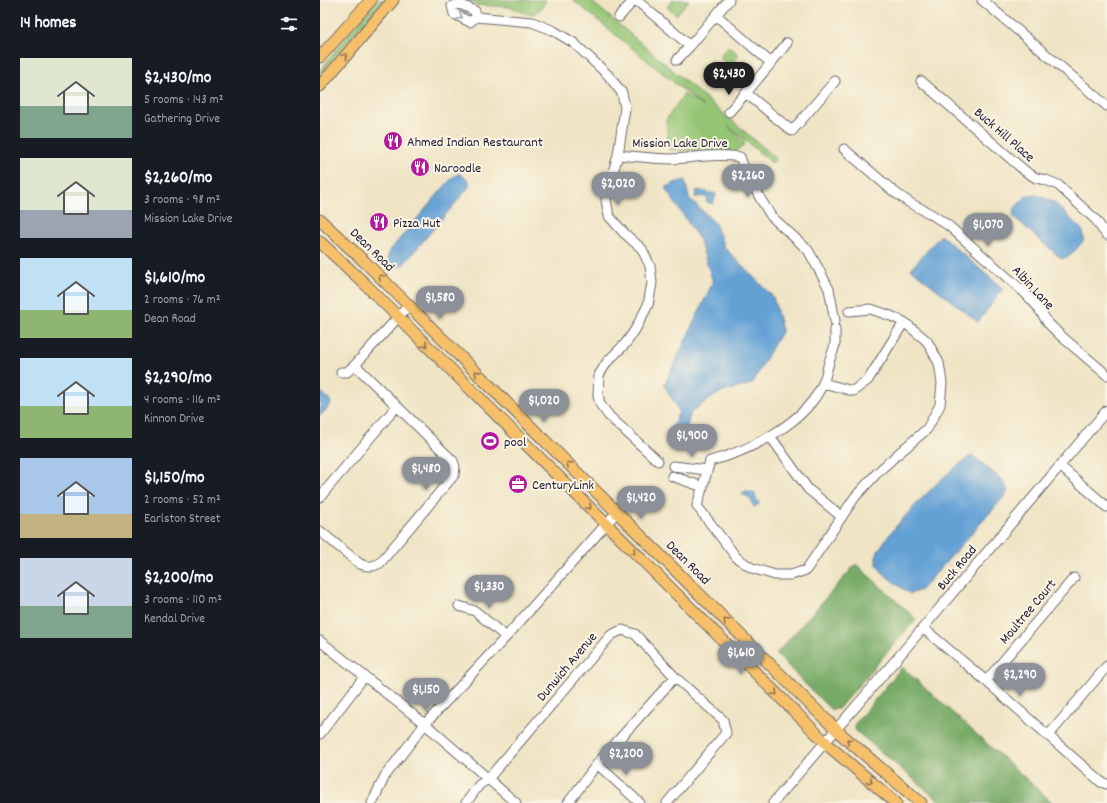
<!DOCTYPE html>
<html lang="en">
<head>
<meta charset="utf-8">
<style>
  :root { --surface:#171b24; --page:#20242c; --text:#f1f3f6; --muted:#9ea1a6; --accent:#8c9099 }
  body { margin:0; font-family:Dekko,sans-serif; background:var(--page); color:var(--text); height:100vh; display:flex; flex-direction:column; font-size:15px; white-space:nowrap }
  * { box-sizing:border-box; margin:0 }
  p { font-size:13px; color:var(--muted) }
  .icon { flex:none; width:22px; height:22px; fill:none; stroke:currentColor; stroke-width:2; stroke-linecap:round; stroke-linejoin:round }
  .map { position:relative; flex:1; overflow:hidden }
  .details { display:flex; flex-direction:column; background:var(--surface); width:320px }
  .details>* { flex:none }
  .price { position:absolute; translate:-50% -34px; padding:0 9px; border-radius:14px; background:var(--accent); color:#fff; font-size:13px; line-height:26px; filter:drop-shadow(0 1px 2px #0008) }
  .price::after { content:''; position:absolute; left:50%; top:24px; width:12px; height:9px; margin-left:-6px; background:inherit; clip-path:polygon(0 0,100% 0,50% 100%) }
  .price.current { background:#222; color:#fff }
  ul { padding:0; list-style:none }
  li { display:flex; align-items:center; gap:12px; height:100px; padding:0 20px }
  li span { display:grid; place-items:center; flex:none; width:112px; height:80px; border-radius:0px; color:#555 }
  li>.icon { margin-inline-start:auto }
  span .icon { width:48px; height:48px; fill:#fffc; stroke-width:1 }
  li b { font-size:17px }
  h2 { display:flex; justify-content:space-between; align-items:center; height:48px; padding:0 20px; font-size:17px }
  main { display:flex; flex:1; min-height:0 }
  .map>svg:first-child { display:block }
  .green { fill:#94c575; stroke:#5b7458 }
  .forest { fill:#7a6; stroke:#4c6650 }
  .water { fill:#64a1d5; stroke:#436288 }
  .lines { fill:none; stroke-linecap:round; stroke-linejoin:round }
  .minor-casing { stroke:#6a666b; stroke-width:11 }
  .major-casing { stroke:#6a666b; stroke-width:13 }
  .minor { stroke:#fff; stroke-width:9 }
  .major { stroke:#f6c06b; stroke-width:11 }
  .oneway { stroke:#9c9ca7 }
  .oneway2 { stroke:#8c7153 }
  .labels { text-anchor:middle; stroke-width:4; stroke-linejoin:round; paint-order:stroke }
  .street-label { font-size:14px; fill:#22223b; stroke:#fcf5e5 }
  .poi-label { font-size:14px; fill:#22223b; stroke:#fcf5e5; text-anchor:start }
</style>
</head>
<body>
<main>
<section class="details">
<h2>14 homes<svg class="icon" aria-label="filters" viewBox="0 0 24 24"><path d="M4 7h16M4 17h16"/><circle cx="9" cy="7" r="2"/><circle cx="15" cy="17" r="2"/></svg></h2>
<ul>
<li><span style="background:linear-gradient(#dfe7d0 60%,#7fa58c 0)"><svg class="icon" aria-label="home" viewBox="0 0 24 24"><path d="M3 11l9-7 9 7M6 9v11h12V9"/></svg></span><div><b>$2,430/mo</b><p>5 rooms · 143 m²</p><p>Gathering Drive</p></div></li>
<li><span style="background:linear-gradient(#dfe7d0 65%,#9aa5b1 0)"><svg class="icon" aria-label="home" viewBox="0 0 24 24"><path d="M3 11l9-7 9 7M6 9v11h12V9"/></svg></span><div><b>$2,260/mo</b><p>3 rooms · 98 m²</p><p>Mission Lake Drive</p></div></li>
<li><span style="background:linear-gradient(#bfe0f5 65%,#8fb573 0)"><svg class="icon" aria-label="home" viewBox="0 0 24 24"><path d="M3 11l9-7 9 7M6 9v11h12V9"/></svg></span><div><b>$1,610/mo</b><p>2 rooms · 76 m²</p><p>Dean Road</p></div></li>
<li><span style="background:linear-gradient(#bfe0f5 60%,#8fb573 0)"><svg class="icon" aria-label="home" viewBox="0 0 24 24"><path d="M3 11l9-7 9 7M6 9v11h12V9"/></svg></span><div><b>$2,290/mo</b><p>4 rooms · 116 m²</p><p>Kinnon Drive</p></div></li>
<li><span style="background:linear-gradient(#a9c7e8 70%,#c2b280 0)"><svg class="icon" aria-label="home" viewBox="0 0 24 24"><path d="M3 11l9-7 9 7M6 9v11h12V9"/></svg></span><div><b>$1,150/mo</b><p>2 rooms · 52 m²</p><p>Earlston Street</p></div></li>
<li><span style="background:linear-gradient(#c9d6e8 60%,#7fa58c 0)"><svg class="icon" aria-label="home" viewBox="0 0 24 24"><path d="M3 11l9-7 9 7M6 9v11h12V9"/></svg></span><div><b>$2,200/mo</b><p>3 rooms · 110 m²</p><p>Kendal Drive</p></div></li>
</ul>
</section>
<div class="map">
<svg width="787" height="803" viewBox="0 0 787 803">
  <rect width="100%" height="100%" fill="#fcf5e5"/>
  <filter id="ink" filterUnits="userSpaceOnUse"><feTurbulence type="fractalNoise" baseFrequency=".025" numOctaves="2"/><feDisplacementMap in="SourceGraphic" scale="8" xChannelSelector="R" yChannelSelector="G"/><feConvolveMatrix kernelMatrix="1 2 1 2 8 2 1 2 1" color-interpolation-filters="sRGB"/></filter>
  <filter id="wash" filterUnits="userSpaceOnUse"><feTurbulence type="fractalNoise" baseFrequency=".012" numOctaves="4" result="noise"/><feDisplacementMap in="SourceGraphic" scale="16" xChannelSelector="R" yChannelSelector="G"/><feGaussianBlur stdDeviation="0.9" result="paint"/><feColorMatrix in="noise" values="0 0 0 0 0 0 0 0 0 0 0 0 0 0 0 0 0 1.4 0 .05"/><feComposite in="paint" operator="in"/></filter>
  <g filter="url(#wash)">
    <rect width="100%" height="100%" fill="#efe4c4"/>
    <!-- green -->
    <path class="green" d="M58,0H64L0,74V71L21,43Z
      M149,0H226C224,4 220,10 216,13C209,16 197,11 192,7L156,5Z
      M253,0H270L456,158L452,163L407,125L425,144L411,156L385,150H349L346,120L364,94L384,107Z
      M353,0H369L356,15L347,7Z
      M408,46L419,55L410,66L399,57Z"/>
    <!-- forest -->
    <path class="forest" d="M536,564L596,619L518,709H510L456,654Z
      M582,667L733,803H622L536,731L534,725Z"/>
    <!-- water -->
    <path class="water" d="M139,173L149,181V187L83,265L75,268L69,264L68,256L71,249L131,179Z
      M365,180L369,198L395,223L404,247L453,297L462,330L432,384L399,393L371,412L362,445L347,442L359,411L344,385L393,282L379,239L345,188L354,183Z
      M377,190L396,194L393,204L386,202L388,198L382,196V197L378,196L377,198L375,197Z
      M717,195L734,202L763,231L764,240L751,255L742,259L715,236L693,216L694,209L706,196Z
      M621,235L683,289L658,322L591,269Z
      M0,391L9,399L11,403L10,406L0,416Z
      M652,455L681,479L688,490L685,496L601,590L590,594C579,586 558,573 556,560C553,545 613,487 625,476C634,468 643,462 652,455Z
      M426,491H428L429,493L431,492H434L436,495L435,497L439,503V504L434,507L430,498L422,494V493Z"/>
  </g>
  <g filter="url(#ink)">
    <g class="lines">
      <defs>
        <path id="minor" d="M316,0L370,46L396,15L451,63L426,93L472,131L515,81
          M662,0L787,106
          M396,15L409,0
          M156,17L155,11L140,4L132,6L134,14L150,22L156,17L212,22L234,31L254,43L288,75L302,93L305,108L298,155L289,186L286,200L289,216L304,233L322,249L330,266L332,283L328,305L315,330L306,343L287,362L279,375L278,395L280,404L289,416L338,461
          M299,17L314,0
          M357,60L370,46
          M451,63L467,43
          M601,81L705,171L716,178L726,180L738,185L776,220L782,229L787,235
          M409,112L426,93
          M524,149L573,191L590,203L611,214L629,226L706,294L717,306L728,323L740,335L787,375
          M298,155C315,156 334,159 351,159C375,158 397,153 420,157L423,165L440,198L451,216L488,250L498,268L509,289L515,321
          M515,329C515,334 515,339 515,344C514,350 511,356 509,362C507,369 506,376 503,383C487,422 430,451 390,461L377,506L417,558L432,568L455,575H471L486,570L535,497L558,472L579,453L607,429L620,405L622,383L619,363L607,341L584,322L571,316L551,309L529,311
          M21,372H27L35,365L89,305
          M503,383L533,391L548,380L584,322
          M450,436L488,489L522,517
          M353,466L387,470
          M740,466L787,507
          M352,476L383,487
          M0,497L77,406
          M0,531L40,564C48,567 53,567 60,563L134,475L135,467L133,461L35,365
          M139,606L155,611L186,637
          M603,628L666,681L781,782L787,784
          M0,641L105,724L196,803
          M666,681L754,578
          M0,734L44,677
          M728,736L787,666
          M277,764L320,803
          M52,803L65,776L105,724L186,637L297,512
          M146,803L159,785L168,779L291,635L302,630L315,634L355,677L403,720L406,733L347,803
          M248,803L277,764L355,677
          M453,803L580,655L787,410"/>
        <path id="major" d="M0,57L51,0
          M0,86L73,0
          M0,220L45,262L496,710L522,735L601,803
          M0,242L42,281L484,721L510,747L576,803"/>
      </defs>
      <!-- minor casing -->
      <use href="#minor" class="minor-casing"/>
      <!-- major casing -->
      <use href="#major" class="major-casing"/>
      <!-- minor -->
      <use href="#minor" class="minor"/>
      <!-- major -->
      <use href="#major" class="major"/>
    </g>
    <!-- one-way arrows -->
    <defs><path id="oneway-chevron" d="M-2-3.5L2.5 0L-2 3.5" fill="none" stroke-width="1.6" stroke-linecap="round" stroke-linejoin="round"/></defs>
    <use class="oneway" href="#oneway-chevron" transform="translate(140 17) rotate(25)"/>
    <g class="oneway2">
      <use href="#oneway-chevron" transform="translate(25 56) rotate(-50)"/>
      <use href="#oneway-chevron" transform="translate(61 277) rotate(-135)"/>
      <use href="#oneway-chevron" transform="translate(105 345) rotate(45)"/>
      <use href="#oneway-chevron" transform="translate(157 373) rotate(-135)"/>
      <use href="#oneway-chevron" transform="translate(249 464) rotate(-135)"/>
      <use href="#oneway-chevron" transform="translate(269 507) rotate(45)"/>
      <use href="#oneway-chevron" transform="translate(313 552) rotate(45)"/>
      <use href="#oneway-chevron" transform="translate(406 621) rotate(-135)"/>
      <use href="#oneway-chevron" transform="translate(455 693) rotate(45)"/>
      <use href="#oneway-chevron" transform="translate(529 741) rotate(-139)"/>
      <use href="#oneway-chevron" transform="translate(550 781) rotate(41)"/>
    </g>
  </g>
  <!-- icons -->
  <defs>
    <symbol id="restaurant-disc" viewBox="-11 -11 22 22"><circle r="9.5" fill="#b5179e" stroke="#fcf5e5"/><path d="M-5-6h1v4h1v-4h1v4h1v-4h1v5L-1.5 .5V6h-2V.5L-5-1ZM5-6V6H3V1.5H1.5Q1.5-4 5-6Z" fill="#fff"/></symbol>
    <symbol id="stadium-disc" viewBox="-11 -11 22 22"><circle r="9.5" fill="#b5179e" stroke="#fcf5e5"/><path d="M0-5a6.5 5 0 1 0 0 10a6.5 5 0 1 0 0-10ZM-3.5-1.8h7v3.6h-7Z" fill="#fff"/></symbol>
    <symbol id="office-disc" viewBox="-11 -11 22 22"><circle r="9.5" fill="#b5179e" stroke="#fcf5e5"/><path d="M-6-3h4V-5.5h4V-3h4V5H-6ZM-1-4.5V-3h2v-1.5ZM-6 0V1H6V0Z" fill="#fff"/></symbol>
  </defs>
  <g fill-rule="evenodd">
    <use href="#restaurant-disc" x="62" y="130" width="22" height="22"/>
    <use href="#restaurant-disc" x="89" y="156" width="22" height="22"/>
    <use href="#restaurant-disc" x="48" y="211" width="22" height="22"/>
    <use href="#stadium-disc" x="159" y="430" width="22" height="22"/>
    <use href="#office-disc" x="187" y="473" width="22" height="22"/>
  </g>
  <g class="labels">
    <!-- street labels -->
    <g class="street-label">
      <text transform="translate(685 134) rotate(41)" y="5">Buck Hill Place</text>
      <text x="360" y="147">Mission Lake Drive</text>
      <text transform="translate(53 249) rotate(44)" y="5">Dean Road</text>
      <text transform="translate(714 287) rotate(47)" y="5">Albin Lane</text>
      <text transform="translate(369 562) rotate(45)" y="5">Dean Road</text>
      <text transform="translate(636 567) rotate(-50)" y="5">Buck Road</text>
      <text transform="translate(707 611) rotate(-50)" y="5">Moultree Court</text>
      <text transform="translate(246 666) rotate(-50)" y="5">Dunwich Avenue</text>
    </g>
    <!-- poi labels -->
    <g class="poi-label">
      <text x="87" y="146">Ahmed Indian Restaurant</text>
      <text x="114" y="172">Naroodle</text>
      <text x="73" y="227">Pizza Hut</text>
      <text x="184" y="446">pool</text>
      <text x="212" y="489">CenturyLink</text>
    </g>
  </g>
</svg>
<b class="price current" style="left:409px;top:96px">$2,430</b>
<b class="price" style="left:428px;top:198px">$2,260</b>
<b class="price" style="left:298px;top:206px">$2,020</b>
<b class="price" style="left:668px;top:247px">$1,070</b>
<b class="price" style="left:120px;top:320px">$1,580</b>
<b class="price" style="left:224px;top:423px">$1,020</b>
<b class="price" style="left:372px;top:458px">$1,900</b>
<b class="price" style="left:106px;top:491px">$1,480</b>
<b class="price" style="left:321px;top:520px">$1,420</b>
<b class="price" style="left:169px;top:609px">$1,330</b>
<b class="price" style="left:421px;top:675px">$1,610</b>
<b class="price" style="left:700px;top:697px">$2,290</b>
<b class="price" style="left:106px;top:712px">$1,150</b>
<b class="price" style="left:306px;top:776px">$2,200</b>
</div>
</main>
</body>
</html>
